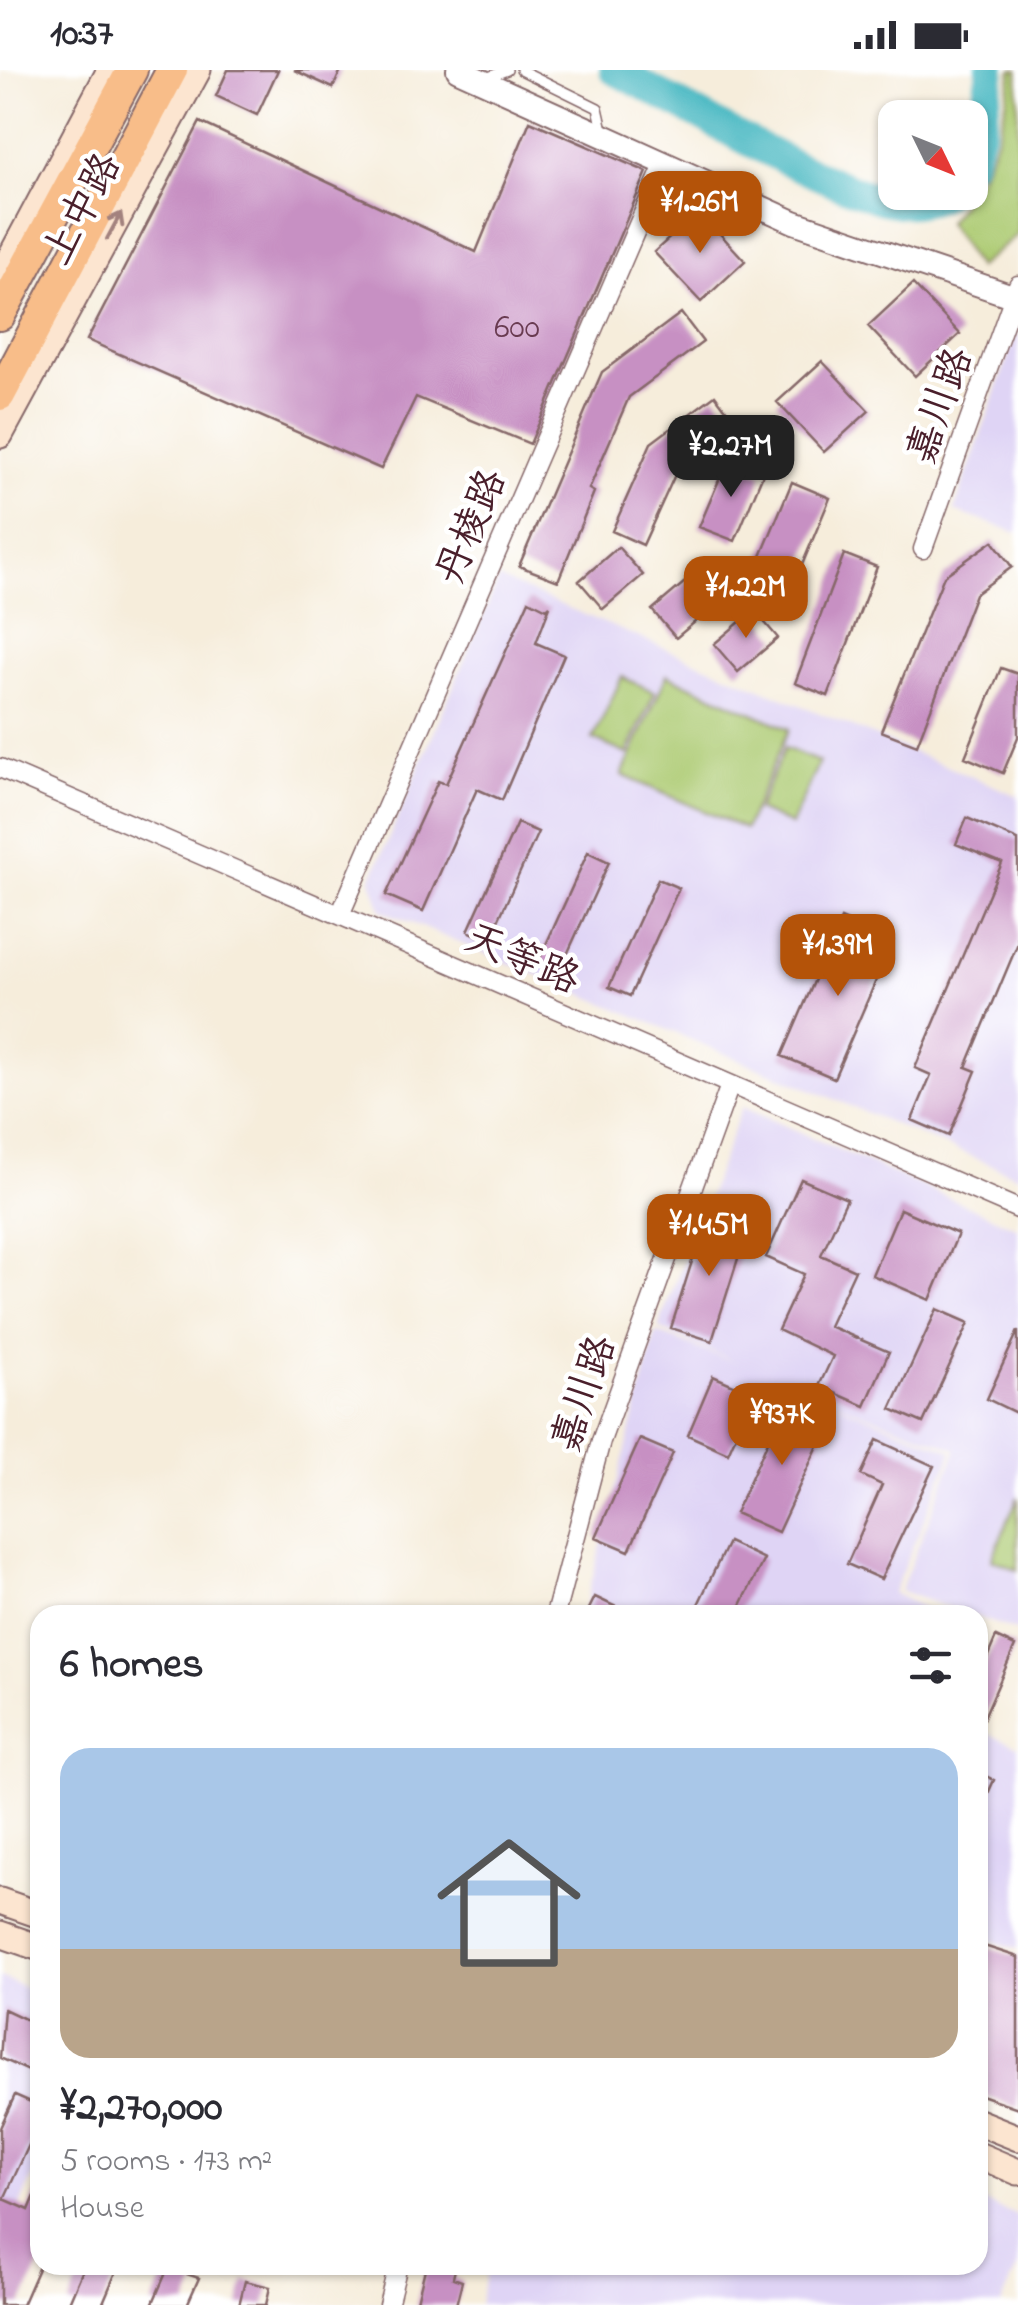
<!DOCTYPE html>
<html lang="en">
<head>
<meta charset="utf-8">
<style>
  :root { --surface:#fff; --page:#f7f7f7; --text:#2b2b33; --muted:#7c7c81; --line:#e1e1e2; --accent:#b45309 }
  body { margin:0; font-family:"Indie Flower","LXGW WenKai TC",sans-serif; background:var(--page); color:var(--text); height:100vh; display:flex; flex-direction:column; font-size:38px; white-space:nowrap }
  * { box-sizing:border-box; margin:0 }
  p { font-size:32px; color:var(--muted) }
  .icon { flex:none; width:55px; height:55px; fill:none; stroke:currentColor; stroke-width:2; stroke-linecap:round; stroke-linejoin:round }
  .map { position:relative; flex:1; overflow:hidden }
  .sheet { position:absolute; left:30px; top:1535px; width:958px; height:670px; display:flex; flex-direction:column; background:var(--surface); border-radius:30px; box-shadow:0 2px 8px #0004 }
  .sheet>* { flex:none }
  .needle { width:65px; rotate:133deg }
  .buttons { position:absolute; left:878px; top:30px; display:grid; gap:20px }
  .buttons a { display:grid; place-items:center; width:110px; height:110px; border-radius:20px; background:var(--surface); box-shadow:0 2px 8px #0004; font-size:50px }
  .price { position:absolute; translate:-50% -85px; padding:0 22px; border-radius:20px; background:var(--accent); color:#fff; font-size:32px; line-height:65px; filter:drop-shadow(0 2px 5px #0008) }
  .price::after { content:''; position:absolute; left:50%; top:60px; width:30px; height:22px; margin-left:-15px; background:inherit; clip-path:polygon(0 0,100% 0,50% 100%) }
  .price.selected { background:#222; color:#fff }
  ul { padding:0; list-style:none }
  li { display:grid; align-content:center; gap:20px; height:530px; padding:0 30px }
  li+li { border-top:2px solid var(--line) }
  li span { display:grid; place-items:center; height:310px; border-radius:30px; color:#555 }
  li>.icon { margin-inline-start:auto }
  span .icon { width:180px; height:180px; fill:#fffc; stroke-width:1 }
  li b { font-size:42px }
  h2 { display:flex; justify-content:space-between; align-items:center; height:120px; padding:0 30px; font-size:42px }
  .status { display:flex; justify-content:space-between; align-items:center; height:70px; padding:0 50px; background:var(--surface); direction:ltr }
  .status svg { height:28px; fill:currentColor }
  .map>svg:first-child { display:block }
  .built { fill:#dfd4f5 }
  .green { fill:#acca71; stroke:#7b744e; stroke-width:2.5 }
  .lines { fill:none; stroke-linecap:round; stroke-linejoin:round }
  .river { stroke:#4bb9c3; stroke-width:30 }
  .building { fill:#c790c3 }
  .service-casing { stroke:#866769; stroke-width:12 }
  .minor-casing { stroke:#866769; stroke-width:21 }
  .tertiary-casing { stroke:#866769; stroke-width:26 }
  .secondary-casing { stroke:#866769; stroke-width:29 }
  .trunk-casing { stroke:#866769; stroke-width:34 }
  .service { stroke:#fff; stroke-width:9 }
  .minor { stroke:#fff; stroke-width:18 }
  .tertiary { stroke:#fff; stroke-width:22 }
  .secondary { stroke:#fce5d0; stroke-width:25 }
  .trunk { stroke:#f8bd89; stroke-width:30 }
  .oneway { stroke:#a3827e }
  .labels { text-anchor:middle; stroke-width:9; stroke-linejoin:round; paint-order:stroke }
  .number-label { font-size:35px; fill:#693b51 }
  .street-label { font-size:40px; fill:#4a1f2b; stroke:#fff }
</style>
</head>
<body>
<div class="status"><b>10:37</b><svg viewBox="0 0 49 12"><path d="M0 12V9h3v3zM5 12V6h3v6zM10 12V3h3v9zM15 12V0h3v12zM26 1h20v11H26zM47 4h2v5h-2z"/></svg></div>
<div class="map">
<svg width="1018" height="2235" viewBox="0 0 1018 2235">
  <rect width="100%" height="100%" fill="#fff"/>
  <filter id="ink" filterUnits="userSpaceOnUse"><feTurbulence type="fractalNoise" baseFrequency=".01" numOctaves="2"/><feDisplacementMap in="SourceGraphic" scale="20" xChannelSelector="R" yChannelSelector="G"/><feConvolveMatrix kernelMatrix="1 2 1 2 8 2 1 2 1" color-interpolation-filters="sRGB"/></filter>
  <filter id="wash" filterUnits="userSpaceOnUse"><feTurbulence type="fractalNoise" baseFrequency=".0048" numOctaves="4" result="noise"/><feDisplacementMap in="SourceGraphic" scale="40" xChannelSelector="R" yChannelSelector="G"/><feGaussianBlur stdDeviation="2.25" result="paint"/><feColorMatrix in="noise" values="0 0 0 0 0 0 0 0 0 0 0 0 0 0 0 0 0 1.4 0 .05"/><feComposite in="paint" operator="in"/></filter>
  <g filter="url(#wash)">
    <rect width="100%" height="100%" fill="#f6eddb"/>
    <!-- built -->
    <path class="built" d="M1018,259V463L954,441Z
      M499,509L1018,726V1106L381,840L371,810Z
      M742,1037L1018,1158V1561L900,1521L957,1379L801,1319L953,1381L893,1523L928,1540L926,1545H583L656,1262L737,1293L658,1258Z
      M978,1660L1018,1676V1879L978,1867Z
      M0,1907L40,1924V2090L0,2181Z
      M978,2130L1018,2146V2196L1001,2235H479L487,2195H978Z"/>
    <!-- green -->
    <path class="green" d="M1012,0H1018V164L977,198L947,152C990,98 1001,68 1012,0Z
      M667,605L789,659L745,759L622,705Z
      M622,607L655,622L627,684L593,669Z
      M785,678L819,692L791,755L757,740Z
      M1018,1427V1500L992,1489Z"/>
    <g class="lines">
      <!-- river -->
      <path class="river" d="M614,0C697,42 792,101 879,129C900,136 927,135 946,122
        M970,91L981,59L991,0"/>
    </g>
    <g id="blocks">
      <!-- building -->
      <path class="building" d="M228,0H278L257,45L216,26Z
        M294,0H341L333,18Z
        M530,51L647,102L530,374L416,327L381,399L87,270L200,52L476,182Z
        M699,141L745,191L701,232L654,182Z
        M913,214L960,264L915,306L868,256Z
        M681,243L703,272L629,327L589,419L594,422L558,511L519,496L602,302Z
        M822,291L869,341L824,382L777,332Z
        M715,325L737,354L678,398L643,475L612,461L651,373Z
        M728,389L763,404L735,471L699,457Z
        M792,412L830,428L787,531L749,515Z
        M993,471L1012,497L975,524L917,675L881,661L944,506Z
        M618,477L643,505L603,539L579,511Z
        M844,484L877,497L828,626L795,613Z
        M692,506L716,534L676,568L652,540Z
        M529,530L547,539L550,536L536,573L564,585L502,730L477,719L423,841L386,825L438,711L446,714Z
        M754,540L778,568L738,602L714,574Z
        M1001,598L1018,604V667L1003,703L965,687Z
        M967,748L1018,770V873L966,997L976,1001L949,1066L912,1050L931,1005L915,998L1002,793L956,774Z
        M517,753L538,762L489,871L468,861Z
        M588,782L609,792L560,900L539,890Z
        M658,809L679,818L630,926L609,917Z
        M841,849L893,871L834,1008L782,986Z
        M801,1109L847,1129L821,1185L855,1200L829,1256L889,1282L865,1336L819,1316L833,1286L778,1260L804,1204L766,1187Z
        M900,1139L958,1164L930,1230L872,1205Z
        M706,1147L747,1160L712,1271L671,1258Z
        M937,1239L969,1253L923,1353L891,1339Z
        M1018,1261V1344L987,1329Z
        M713,1306L754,1324L728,1383L688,1365Z
        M785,1334L828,1354L778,1462L735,1443Z
        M640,1369L673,1383L629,1481L596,1467Z
        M877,1370L934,1396L881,1509L847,1494L882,1415L861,1405Z
        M728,1472L764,1489L736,1545H693Z
        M595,1527L633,1545H586Z
        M996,1567L1015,1576L978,1661V1609Z
        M978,1702L994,1710L978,1746Z
        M978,1874L1018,1887V2038L978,2024Z
        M4,1939L40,1956V2006L0,1988Z
        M15,2025L40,2036V2051L4,2129L29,2140L40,2114V2194L22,2235H0V2058Z
        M85,2195H119L102,2235H68Z
        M426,2195H456L453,2208L462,2211L456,2235H416Z
        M168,2198L199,2208L187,2235H152Z
        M245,2211L270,2217L266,2235H239Z"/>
    </g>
  </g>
  <g filter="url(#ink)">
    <use href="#blocks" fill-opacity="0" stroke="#866769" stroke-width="2.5"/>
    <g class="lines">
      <defs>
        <path id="service" d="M521,0L598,38L604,64
          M486,8L507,0"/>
        <path id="minor" d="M923,479L1018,215
          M0,698L1018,1139
          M340,845L664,95
          M555,1545L601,1371L730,1015
          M388,2235L398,2195"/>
        <path id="tertiary" d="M458,0L794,152L1018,228"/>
        <path id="secondary" d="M0,207L110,0
          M0,365L198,0
          M0,1831L40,1845
          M0,1864L40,1878
          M978,2052L1018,2068
          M978,2085L1018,2102"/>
        <path id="trunk" d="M0,245L132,0
          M0,325L172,0"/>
      </defs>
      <!-- service casing -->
      <use href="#service" class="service-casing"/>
      <!-- minor casing -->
      <use href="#minor" class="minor-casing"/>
      <!-- tertiary casing -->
      <use href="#tertiary" class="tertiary-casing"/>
      <!-- secondary casing -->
      <use href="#secondary" class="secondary-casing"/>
      <!-- trunk casing -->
      <use href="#trunk" class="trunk-casing"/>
      <!-- service -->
      <use href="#service" class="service"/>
      <!-- minor -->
      <use href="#minor" class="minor"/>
      <!-- tertiary -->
      <use href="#tertiary" class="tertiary"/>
      <!-- secondary -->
      <use href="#secondary" class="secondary"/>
      <!-- trunk -->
      <use href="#trunk" class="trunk"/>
    </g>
    <!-- one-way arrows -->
    <defs><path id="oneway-shaft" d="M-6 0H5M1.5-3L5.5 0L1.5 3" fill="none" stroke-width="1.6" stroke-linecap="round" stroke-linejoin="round" transform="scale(2.5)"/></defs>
    <use class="oneway" href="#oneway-shaft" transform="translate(114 156) rotate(-62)"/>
  </g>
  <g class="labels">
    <!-- number labels -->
    <g class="number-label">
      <text x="517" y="267">600</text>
    </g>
    <!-- street labels -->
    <g class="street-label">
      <text transform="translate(80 138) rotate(-62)" y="14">上中路</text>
      <text transform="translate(938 335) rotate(-70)" y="14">嘉川路</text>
      <text transform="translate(469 456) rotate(-67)" y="14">丹棱路</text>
      <text transform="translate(523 887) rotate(23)" y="14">天等路</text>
      <text transform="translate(582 1323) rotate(-71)" y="14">嘉川路</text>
    </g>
  </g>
</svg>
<div class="buttons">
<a><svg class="needle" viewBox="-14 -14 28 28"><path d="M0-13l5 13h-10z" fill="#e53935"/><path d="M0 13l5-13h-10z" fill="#7c7c81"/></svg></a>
</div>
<b class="price" style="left:700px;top:186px">¥1.26M</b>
<b class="price selected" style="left:731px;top:430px">¥2.27M</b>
<b class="price" style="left:746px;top:571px">¥1.22M</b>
<b class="price" style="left:838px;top:929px">¥1.39M</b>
<b class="price" style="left:709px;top:1209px">¥1.45M</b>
<b class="price" style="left:782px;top:1398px">¥937K</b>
<section class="sheet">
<h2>6 homes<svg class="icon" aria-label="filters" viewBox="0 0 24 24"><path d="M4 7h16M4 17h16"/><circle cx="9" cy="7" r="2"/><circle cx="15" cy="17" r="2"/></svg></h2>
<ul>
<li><span style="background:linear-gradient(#a9c7e8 65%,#b9a48a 0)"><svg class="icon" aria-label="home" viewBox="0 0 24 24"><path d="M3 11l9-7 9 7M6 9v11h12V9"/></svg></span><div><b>¥2,270,000</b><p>5 rooms · 173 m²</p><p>House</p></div></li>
</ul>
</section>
</div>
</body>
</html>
